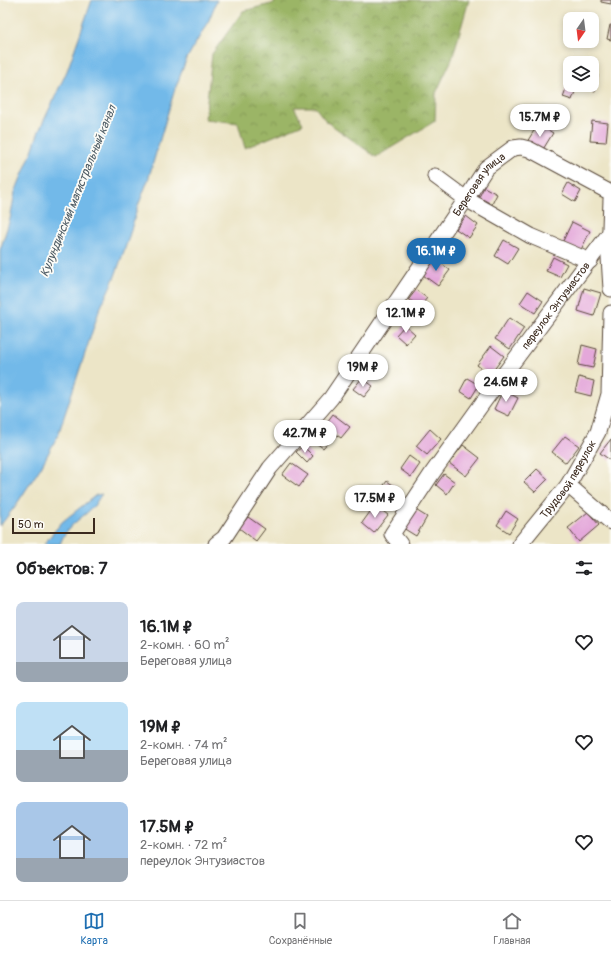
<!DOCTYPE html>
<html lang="ru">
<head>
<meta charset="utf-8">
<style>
  :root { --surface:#fff; --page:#f6f6f6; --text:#202124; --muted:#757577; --line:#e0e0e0; --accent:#1f6fb2 }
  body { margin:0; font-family:Pangolin,sans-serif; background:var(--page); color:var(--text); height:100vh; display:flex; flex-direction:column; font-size:15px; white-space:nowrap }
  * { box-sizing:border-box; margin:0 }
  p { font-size:13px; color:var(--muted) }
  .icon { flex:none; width:22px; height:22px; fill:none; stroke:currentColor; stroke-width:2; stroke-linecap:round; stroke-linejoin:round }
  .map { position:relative; height:544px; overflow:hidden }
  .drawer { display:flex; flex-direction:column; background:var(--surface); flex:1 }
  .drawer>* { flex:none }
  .needle { width:26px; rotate:194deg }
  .fabs { position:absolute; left:563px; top:12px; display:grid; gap:8px }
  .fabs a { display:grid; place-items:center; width:36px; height:36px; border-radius:8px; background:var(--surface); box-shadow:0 2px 6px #0003; font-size:20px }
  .scale { position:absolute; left:12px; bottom:10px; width:83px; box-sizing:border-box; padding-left:4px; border:2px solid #3b2a1e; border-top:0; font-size:11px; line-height:14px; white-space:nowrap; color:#3b2a1e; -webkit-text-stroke:3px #fdfcf7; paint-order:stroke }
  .price { position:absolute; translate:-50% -34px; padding:0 9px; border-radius:14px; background:#fff; color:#222; font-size:13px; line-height:26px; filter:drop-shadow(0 1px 2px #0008) }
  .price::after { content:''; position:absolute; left:50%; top:24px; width:12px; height:9px; margin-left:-6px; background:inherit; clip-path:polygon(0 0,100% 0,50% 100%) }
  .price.selected { background:var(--accent); color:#fff }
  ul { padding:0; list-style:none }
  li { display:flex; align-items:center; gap:12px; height:100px; padding:0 16px }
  li span { display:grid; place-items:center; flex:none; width:112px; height:80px; border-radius:8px; color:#555 }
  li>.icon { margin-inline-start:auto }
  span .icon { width:48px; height:48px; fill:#fffc; stroke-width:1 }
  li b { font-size:17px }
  h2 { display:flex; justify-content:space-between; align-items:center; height:48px; padding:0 16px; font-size:17px }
  .menu { display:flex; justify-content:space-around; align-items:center; height:56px; border-top:1px solid var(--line); background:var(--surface); font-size:11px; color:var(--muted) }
  .menu a { display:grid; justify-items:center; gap:2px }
  .menu .selected { color:var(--accent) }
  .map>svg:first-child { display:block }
  .forest { fill:url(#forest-crowns); stroke:#6b7042 }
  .water { fill:#72b9e9; stroke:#567284 }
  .building { fill:#e4a8da }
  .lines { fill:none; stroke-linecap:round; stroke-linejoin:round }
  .minor-casing { stroke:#564637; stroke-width:17 }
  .minor { stroke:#fff; stroke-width:15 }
  .labels { text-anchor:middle; stroke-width:3.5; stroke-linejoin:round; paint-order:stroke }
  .street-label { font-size:11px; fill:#3b2a1e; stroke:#fdfcf7 }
  .water-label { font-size:12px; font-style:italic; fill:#4e5c65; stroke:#fdfcf7 }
</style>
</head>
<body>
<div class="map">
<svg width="611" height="544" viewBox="0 0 611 544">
  <defs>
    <pattern id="forest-crowns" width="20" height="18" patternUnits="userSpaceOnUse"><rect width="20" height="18" fill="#9bb566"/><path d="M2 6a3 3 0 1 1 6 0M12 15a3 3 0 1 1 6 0" fill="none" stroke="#809353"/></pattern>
  </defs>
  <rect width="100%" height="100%" fill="#fdfcf7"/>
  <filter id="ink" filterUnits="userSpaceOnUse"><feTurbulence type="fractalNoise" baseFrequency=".025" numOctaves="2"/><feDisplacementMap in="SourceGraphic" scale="8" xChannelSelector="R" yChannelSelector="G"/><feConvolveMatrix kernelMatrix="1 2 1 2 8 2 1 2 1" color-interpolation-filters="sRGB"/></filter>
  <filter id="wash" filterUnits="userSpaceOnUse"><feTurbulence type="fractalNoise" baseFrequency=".012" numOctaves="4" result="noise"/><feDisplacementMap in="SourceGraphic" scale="16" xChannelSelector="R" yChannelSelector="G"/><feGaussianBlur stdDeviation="0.9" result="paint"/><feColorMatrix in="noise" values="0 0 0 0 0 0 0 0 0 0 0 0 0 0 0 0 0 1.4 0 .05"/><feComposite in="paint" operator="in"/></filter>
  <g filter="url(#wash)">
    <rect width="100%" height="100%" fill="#ece5c7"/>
    <!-- forest -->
    <path class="forest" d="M274,0H469L452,59L436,93L435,121L376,157L326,121L315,107H294L303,124L245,148L238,123L205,119L212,54L243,11L275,3Z"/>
    <!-- water -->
    <path class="water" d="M92,0H217L209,20L186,60L174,92L148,180L137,209L128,240L115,276L99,311L58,435L41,467L16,505L0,526V250L10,219L15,192L31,154L39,131L67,71Z
      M102,494C98,499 96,504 92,508C79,521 67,525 60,544H44L62,522L96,495Z"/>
    <g id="blocks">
      <!-- building -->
      <path class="building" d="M601,0H611V4L601,2Z
        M610,25H611V40L607,39Z
        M592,74L598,75L595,91L579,87L580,85H592Z
        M568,83H570V85L577,86L572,100L563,97Z
        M592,121L608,123L606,142L590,141Z
        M538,124L553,133L542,151L527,142Z
        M568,183L581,191L575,202L562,194Z
        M484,187L497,194L491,206L478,199Z
        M466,216L478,225L469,238L456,229Z
        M572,222L590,231L580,252L562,243Z
        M504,240L518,248L508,264L495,256Z
        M553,257L567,264L560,277L546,271Z
        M435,259L450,270L438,286L423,275Z
        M584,288L601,293L594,316L578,311Z
        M416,290L427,298L419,308L409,299Z
        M528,291L543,301L535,313L520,303Z
        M509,318L524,328L510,349L495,339Z
        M405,325L415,334L406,344L396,335Z
        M582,345L597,349L593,368L578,365Z
        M491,346L504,356L490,375L477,365Z
        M579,377L594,381L591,396L575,392Z
        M362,378L373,386L364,397L353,389Z
        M467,378L479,385L471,398L460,391Z
        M503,390L518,398L509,416L494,409Z
        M333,414L350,427L341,438L324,426Z
        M430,429L441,439L427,455L416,446Z
        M326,432L332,438L323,448L316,443Z
        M565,436L579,446L566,463L552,452Z
        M611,439V459L610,460L600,453Z
        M463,445L480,458L466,476L449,463Z
        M303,446L313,456L307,463L296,452Z
        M409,456L420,464L411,477L400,469Z
        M291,463L308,475L299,487L282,475Z
        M537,469L548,479L535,492L524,482Z
        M444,474L455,482L447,494L436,485Z
        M387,481L399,489L391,500L379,492Z
        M375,505L388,515L374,533L362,523Z
        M414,509L427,517L416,536L403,528Z
        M506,511L518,519L509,533L497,525Z
        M588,512L599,525L579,542L568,528Z
        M248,517L265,529L256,541L239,528Z"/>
    </g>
  </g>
  <g filter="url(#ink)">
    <use href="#blocks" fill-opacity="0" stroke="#564637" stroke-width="1"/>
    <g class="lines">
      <defs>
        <g id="minor">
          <path d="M435,176L466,199L531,236L590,261"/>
          <path d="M611,199L609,257L611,289"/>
          <path d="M568,485L611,522"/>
          <path id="s1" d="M216,544L224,538L270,468L331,398L466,199L486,168L513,148L521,147L529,149L611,193"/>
          <path id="s2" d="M400,544L392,534L433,472L484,401L609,234"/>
          <path id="s3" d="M520,544L568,485L598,432L609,394L611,313"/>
        </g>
      </defs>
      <!-- minor casing -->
      <use href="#minor" class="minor-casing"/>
      <!-- minor -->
      <use href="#minor" class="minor"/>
    </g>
  </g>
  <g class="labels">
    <!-- street labels -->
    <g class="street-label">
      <text dy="4" stroke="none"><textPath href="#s1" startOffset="447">Береговая улица</textPath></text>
      <text dy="4" stroke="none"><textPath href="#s2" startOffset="294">переулок Энтузиастов</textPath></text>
      <text dy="4" stroke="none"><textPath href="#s3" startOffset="81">Трудовой переулок</textPath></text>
    </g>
    <!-- water labels -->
    <g class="water-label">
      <text transform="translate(78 191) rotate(-68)" y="4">Кулундинский магистральный канал</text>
    </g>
  </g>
</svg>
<div class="fabs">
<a><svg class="needle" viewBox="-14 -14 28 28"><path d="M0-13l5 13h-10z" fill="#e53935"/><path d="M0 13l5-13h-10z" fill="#757577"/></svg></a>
<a><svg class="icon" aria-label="layers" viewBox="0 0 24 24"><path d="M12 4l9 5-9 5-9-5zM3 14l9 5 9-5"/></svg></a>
</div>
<div class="scale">50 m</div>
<b class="price" style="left:540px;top:138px">15.7M ₽</b>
<b class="price selected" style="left:436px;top:272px">16.1M ₽</b>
<b class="price" style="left:406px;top:334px">12.1M ₽</b>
<b class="price" style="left:363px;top:388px">19M ₽</b>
<b class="price" style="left:506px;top:403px">24.6M ₽</b>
<b class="price" style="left:305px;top:454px">42.7M ₽</b>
<b class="price" style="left:375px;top:519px">17.5M ₽</b>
</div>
<section class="drawer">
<h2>Объектов: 7<svg class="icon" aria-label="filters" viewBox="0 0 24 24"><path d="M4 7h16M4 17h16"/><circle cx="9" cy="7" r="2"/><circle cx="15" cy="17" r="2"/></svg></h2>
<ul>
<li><span style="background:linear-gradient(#c9d6e8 75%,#9aa5b1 0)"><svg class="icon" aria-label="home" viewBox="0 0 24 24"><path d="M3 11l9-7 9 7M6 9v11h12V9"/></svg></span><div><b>16.1M ₽</b><p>2-комн. · 60 m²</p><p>Береговая улица</p></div><svg class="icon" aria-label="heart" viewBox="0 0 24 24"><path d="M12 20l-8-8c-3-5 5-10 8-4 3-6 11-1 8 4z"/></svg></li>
<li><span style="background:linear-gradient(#bfe0f5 60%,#9aa5b1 0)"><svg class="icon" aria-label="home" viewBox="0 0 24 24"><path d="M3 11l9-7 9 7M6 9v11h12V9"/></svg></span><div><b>19M ₽</b><p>2-комн. · 74 m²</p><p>Береговая улица</p></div><svg class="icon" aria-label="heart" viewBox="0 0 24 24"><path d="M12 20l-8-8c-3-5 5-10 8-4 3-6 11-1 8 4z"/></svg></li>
<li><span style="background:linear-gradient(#a9c7e8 70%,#9aa5b1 0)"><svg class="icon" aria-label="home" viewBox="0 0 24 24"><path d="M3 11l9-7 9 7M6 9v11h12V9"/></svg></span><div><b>17.5M ₽</b><p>2-комн. · 72 m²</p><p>переулок Энтузиастов</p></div><svg class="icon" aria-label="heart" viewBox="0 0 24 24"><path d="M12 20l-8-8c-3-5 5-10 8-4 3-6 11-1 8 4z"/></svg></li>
</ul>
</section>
<nav class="menu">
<a class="selected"><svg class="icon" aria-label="map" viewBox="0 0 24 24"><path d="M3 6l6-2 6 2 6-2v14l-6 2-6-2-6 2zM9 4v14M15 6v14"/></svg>Карта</a>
<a><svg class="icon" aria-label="saved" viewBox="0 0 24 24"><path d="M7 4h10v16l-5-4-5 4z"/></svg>Сохранённые</a>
<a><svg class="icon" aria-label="home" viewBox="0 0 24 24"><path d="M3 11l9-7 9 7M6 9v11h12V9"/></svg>Главная</a>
</nav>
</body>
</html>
